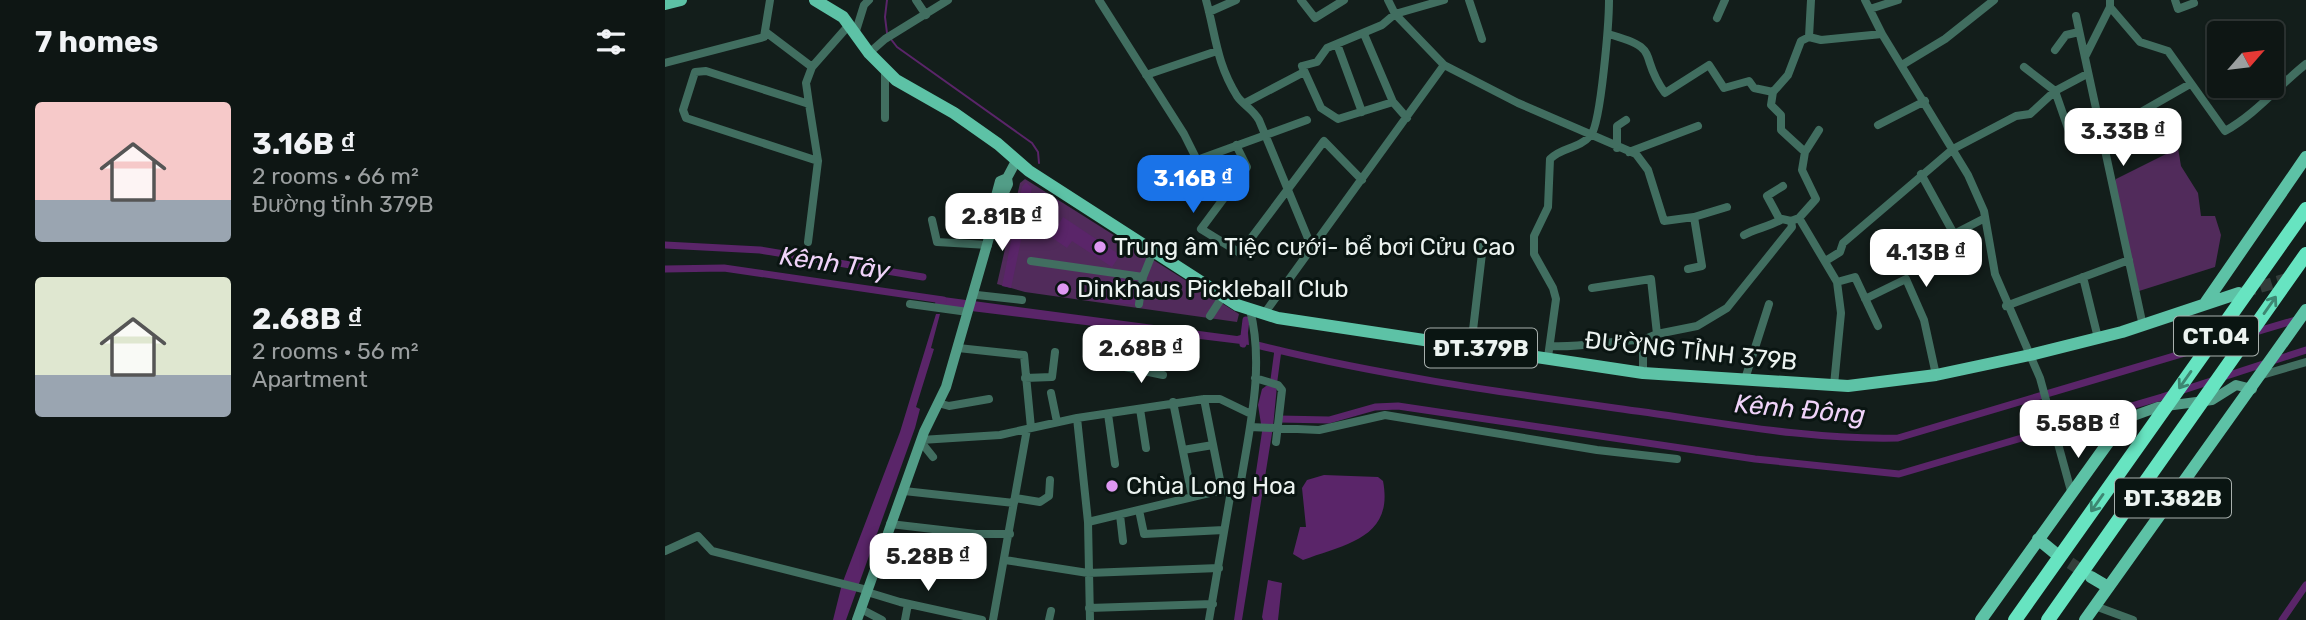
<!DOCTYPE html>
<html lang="en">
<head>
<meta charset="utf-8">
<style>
  :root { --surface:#0e1614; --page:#171f1d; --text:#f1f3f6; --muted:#9b9fa0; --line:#2e3534; --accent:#1a73e8 }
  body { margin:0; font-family:Rubik,sans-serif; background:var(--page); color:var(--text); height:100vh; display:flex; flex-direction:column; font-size:26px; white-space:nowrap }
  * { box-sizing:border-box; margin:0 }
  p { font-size:23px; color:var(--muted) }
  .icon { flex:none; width:38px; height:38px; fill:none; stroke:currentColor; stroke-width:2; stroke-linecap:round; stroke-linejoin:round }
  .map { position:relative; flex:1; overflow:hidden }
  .drawer { display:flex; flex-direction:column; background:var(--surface); width:665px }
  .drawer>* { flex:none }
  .needle { width:46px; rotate:62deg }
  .tools { position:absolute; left:1542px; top:21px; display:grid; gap:14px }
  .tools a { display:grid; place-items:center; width:77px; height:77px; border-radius:7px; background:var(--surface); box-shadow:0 2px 5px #0004,0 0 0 2px var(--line); font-size:35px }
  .price { position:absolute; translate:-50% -60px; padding:0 16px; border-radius:14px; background:#fff; color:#222; font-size:23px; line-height:46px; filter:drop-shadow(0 2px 4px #0008) }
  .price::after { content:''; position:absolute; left:50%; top:42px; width:21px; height:16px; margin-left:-10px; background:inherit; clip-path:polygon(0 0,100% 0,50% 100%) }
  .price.current { background:var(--accent); color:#fff }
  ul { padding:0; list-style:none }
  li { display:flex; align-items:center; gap:21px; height:175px; padding:0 35px }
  li span { display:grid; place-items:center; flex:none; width:196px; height:140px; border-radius:7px; color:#555 }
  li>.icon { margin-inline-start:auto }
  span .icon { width:84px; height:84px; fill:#fffc; stroke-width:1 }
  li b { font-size:30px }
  h2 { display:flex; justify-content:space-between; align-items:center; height:84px; padding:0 35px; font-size:30px }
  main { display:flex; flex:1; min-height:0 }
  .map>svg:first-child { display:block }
  .green { fill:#512b5b }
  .water { fill:#5a2569 }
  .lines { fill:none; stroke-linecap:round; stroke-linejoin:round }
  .stream { stroke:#5a2569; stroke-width:2 }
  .canal { stroke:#5a2569; stroke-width:7 }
  .primary-tunnel { stroke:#343e3b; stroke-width:12; stroke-dasharray:12 6; stroke-linecap:butt }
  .street { stroke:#416e60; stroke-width:8 }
  .secondary { stroke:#529d87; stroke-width:10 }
  .primary { stroke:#5dc2a6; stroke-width:12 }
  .highway { stroke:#67e4c1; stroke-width:14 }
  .oneway { stroke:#3d8772 }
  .poi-dot { fill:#de98f2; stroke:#0a1512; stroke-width:2.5 }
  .labels { text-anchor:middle; stroke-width:6; stroke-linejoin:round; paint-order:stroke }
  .shield { fill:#0a1512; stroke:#a8b0ad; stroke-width:2 }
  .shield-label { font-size:23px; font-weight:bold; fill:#ecf3f0 }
  .poi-label { font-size:24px; fill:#ecf3f0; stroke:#0a1512; text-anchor:start }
  .street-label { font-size:24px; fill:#ecf3f0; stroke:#0a1512 }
  .water-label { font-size:26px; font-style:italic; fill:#f0d3f9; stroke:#0a1512 }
</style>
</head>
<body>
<main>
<section class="drawer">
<h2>7 homes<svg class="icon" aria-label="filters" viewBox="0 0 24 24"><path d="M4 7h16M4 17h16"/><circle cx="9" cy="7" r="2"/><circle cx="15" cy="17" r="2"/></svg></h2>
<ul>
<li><span style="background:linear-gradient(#f6c9c9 70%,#9aa5b1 0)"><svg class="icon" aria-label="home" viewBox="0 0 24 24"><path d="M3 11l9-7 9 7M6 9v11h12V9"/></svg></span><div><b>3.16B ₫</b><p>2 rooms · 66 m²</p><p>Đường tỉnh 379B</p></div></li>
<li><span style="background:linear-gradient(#dfe7d0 70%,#9aa5b1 0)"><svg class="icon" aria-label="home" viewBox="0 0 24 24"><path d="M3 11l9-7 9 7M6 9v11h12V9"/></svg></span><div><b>2.68B ₫</b><p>2 rooms · 56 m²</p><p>Apartment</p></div></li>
</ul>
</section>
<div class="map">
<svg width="1641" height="620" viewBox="0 0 1641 620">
  <rect width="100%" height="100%" fill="#131e1b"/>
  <!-- green -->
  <path class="green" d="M1513,148L1516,166L1533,193L1536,216H1550L1556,235L1550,267L1474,291L1449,183L1451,179Z
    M360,179L574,314L572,322L360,292L332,284L355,183Z"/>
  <!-- water -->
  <path class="water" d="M361,182L367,188L346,288L337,286L357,187Z
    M398,217L455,255L447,267L407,241L402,248L386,237Z
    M456,278L473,289L471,305L431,301L434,283Z
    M271,296L572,336L583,333L584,345L298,310L270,305Z
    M271,314H275L266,348L269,349L251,407L255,409L250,428L181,620H168L177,584L235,432Z
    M601,386H612L608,427L577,620H569L598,425L596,424L593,405L597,389Z
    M659,475L713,477L718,481C729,538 681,544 638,560L628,554L635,527H641L637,488L642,480Z
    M603,580L617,583L613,620H598L597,617Z"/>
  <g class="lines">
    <!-- stream -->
    <path class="stream" d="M222,33L220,17L222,0
      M225,38L232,47L367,143L373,152L374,163"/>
    <!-- canal -->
    <path class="canal" d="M0,245L95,250L258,277
      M0,269L59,268L278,300
      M578,344L581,320L584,321
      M592,345C719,377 850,394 979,412C1063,424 1148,440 1233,438L1634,319
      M608,387L613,350
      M614,419L664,420L710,407L733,406L1090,459L1234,474L1497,397L1641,350
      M1617,620L1641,585"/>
    <!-- primary-tunnel -->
    <path class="primary-tunnel" d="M1578,292L1628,277
      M1390,553L1425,576"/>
    <!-- street -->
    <path class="street" d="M251,0L261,15
      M434,0L519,134L536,168
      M541,0C551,36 551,62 572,96C578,105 588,109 594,120L647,248
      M636,0L650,18L679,0
      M723,0L730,14L779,65L853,103L971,154L983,170L999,221L1029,217L1037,266L1023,269
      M804,0L817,39
      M1200,0L1217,34L1303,175L1319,211L1330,274L1375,378L1406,491
      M1510,0L1513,9L1529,3
      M1445,7L1475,42L1503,51L1560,131C1591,114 1613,86 1641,64
      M1205,9L1233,0
      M544,12L571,0
      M1411,16L1478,326
      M1052,18L1060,0
      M102,33L147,67L141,83L144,104
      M190,34L199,5L204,0
      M699,34L728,102L742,118
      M943,34C999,49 972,55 1000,93L1044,65L1059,88L1084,81L1089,88L1108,92
      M1144,37L1146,0
      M672,44L697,112
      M1390,50L1401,35L1414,32
      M204,53L220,39L283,0
      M1420,57L1445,7V0
      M0,63L99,37L105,0
      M1237,65L1280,39L1329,0
      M147,67L184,25
      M1359,67L1390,91L1405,134
      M481,75L552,51
      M728,102L673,119L656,108L637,66L652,62L662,48L717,25L730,14L779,0
      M580,103L639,72
      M220,118V69
      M1213,125L1260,101
      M1154,130L1140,152L1137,170L1151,199L1134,218L1172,282L1176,313L1169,385
      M1436,135L1525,84
      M571,145L582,167L536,229L575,253L659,141L697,180
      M952,148V126L961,120
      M964,152L1033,126
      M1140,152L1116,130V115L1106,105L1108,92L1123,75L1136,41L1144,37L1156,40L1217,34
      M532,160L642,120
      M1256,174L1289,234L1320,218
      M1029,217L1062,207
      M267,220L272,242L323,245
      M1115,220L1102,196L1118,186
      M1079,235C1092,228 1104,227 1117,219L1126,221
      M143,242L153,161L144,104L41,71L30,72L18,110L21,118L153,161
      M1162,260L1175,252L1178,243L1288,149L1351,116L1365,114L1390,91L1422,74
      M366,261L478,277L488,252
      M1418,277L1433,338
      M1172,282L1190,277L1213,326
      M927,288L986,279L992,334L978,340V373
      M312,295L357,300
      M1200,299L1241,279L1259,320L1271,375
      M245,304L303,312
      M474,304L478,277
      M1341,306L1464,260
      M599,314L779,65
      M545,316L558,296
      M992,334L1032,326L1062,308L1127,227L1126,221L1134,218
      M885,346C916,348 947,340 978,340
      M806,347L818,245
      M293,348L359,355L366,428
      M883,357L891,299L888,288L869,254V236L883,207L885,159C898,146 913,150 926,135C936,122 944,22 944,0
      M460,367L498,375
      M1597,375L1641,362
      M360,378L387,377L390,352
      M590,378L613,385L617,390L611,442
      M1080,379L1104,304
      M386,393L392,422
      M539,399L557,490L566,491L544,620
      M508,402L527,496
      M273,403L284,406L324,399
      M475,409L481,448
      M443,414L450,464
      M412,418L539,399H555L586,414
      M585,427L654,430L720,415L932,450L1012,459
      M1392,437L1460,419
      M256,440L335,435L412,418L423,522L425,620
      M256,442L268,457
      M518,450L548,445
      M239,491L349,503
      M566,491L575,487C584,430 600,367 585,310
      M350,498L375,502L384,496L385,480
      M474,510L479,534L559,530
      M455,515L458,541
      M423,522L557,490
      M225,524L311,534H345
      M0,551L33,536L47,551L202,590
      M340,560L423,573L554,568
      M202,592L235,602L317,620
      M1430,606L1468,620
      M424,608L548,604
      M196,609L217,620
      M240,620L243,604
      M328,620L362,429
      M384,620L386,611"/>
    <!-- secondary -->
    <path class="secondary" d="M334,203L331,196L335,181L342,178L351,161
      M1460,419L1493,407L1547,400L1571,385L1587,389
      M192,620L259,432L281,387L334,203L343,184L342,178"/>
    <!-- primary -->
    <path class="primary" d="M150,0L178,17L204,53L231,80L289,113L333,144L364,171L572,305L613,318L978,373L1183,386L1271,375L1365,355L1457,332L1574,293
      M0,4L16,0
      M1541,302L1641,157
      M1373,539L1390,553
      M1426,577L1443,587
      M1316,620L1460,419
      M1420,620L1641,310"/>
    <!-- highway -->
    <path class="highway" d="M1350,620L1641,209
      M1383,620L1641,254"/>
  </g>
  <!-- one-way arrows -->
  <defs><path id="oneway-shaft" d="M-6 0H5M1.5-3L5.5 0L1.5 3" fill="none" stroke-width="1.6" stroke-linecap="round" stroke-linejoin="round" transform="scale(1.75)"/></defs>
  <g class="oneway">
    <use href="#oneway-shaft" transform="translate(1605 305) rotate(-55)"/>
    <use href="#oneway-shaft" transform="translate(1520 380) rotate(125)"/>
    <use href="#oneway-shaft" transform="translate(1432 503) rotate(125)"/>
  </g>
  <!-- markers -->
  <g class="poi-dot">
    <circle cx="435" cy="247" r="7"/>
    <circle cx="398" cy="289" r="7"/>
    <circle cx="447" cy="486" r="7"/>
  </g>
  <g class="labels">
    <!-- shield labels -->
    <g class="shield">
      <rect x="1509" y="316.5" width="84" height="39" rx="5"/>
      <rect x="760" y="328.5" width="112" height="39" rx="5"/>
      <rect x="1450" y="478.5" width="116" height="39" rx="5"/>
    </g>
    <g class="shield-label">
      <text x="1551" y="344">CT.04</text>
      <text x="816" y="356">ĐT.379B</text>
      <text x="1508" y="506">ĐT.382B</text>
    </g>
    <!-- poi labels -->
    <g class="poi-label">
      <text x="449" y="255">Trung âm Tiệc cưới- bể bơi Cửu Cao</text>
      <text x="412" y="297">Dinkhaus Pickleball Club</text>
      <text x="461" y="494">Chùa Long Hoa</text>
    </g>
    <!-- street labels -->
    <g class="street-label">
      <text transform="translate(1026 351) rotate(6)" y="8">ĐƯỜNG TỈNH 379B</text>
    </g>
    <!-- water labels -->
    <g class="water-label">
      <text transform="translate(170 263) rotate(8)" y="9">Kênh Tây</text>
      <text transform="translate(1135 409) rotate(5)" y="9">Kênh Đông</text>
    </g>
  </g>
</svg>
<div class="tools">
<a><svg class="needle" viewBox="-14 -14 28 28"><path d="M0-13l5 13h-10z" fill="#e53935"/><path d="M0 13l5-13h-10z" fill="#9b9fa0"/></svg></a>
</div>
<b class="price" style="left:1458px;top:168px">3.33B ₫</b>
<b class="price current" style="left:528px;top:215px">3.16B ₫</b>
<b class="price" style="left:337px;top:253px">2.81B ₫</b>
<b class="price" style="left:1261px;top:289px">4.13B ₫</b>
<b class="price" style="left:476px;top:385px">2.68B ₫</b>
<b class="price" style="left:1413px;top:460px">5.58B ₫</b>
<b class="price" style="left:263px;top:593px">5.28B ₫</b>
</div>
</main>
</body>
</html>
